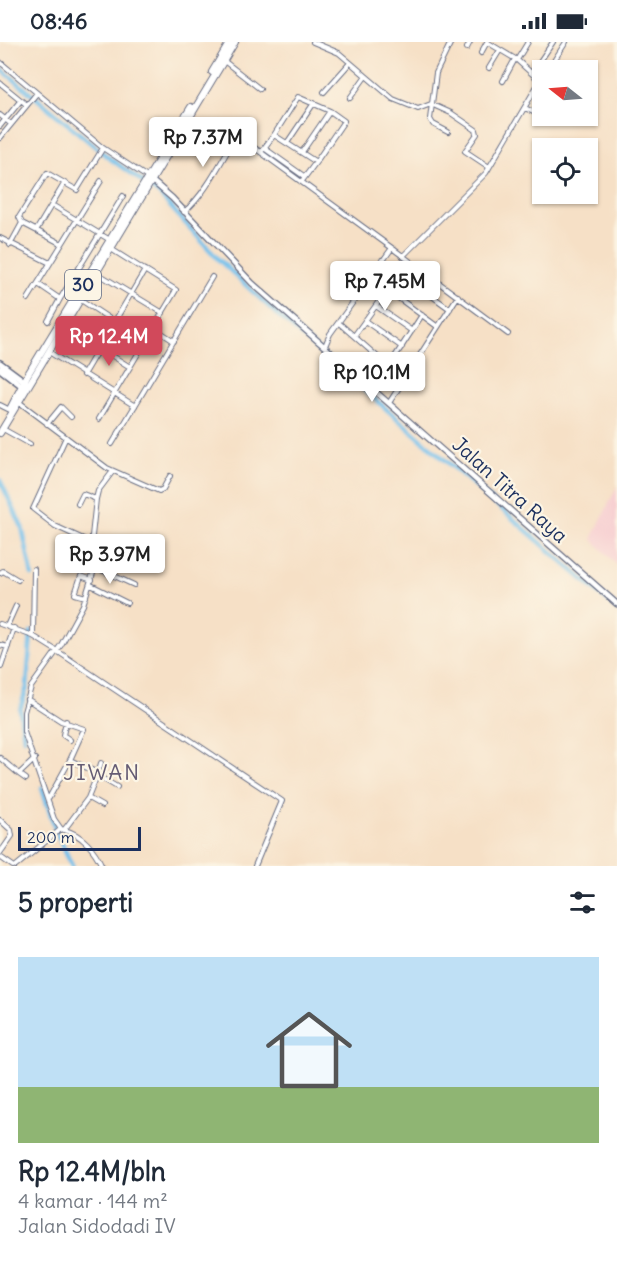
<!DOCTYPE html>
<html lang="id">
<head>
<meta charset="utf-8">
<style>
  :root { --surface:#fff; --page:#f6f6f7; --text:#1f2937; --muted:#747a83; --accent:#d1495b }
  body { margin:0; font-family:Delius,sans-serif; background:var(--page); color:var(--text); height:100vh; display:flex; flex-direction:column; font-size:22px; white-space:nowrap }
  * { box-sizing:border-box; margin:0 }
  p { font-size:20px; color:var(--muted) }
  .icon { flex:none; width:33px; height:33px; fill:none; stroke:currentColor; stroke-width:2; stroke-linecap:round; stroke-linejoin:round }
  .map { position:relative; height:824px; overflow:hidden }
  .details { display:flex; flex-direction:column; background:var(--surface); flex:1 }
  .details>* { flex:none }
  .needle { width:39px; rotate:287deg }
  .tools { position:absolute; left:532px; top:18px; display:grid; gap:12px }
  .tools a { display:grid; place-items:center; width:66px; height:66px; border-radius:0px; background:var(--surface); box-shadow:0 2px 4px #0004; font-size:30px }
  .scale { position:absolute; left:18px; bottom:15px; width:123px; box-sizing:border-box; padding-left:6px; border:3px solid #1b2f5e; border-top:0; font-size:16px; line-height:21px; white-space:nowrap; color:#1b2f5e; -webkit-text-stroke:4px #fcf5e5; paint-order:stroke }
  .price { position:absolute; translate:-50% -51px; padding:0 14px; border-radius:6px; background:#fff; color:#222; font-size:20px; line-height:39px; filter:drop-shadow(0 2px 3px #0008) }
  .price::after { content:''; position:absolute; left:50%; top:36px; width:18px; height:14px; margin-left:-9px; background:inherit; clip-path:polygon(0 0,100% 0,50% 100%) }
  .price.on { background:var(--accent); color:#fff }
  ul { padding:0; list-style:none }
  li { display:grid; align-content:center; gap:12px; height:318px; padding:0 18px }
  li span { display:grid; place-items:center; height:186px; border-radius:0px; color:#555 }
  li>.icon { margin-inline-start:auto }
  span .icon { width:108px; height:108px; fill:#fffc; stroke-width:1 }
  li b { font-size:26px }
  h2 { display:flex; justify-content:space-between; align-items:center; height:72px; padding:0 18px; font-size:26px }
  .status { display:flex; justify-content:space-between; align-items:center; height:42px; padding:0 30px; background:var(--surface); direction:ltr }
  .status svg { height:16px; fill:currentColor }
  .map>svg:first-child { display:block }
  .built { fill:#f7cfd1 }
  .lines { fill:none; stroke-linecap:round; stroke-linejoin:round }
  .canal { stroke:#72c0ec; stroke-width:4.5 }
  .minor-casing { stroke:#686d82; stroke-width:6 }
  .tertiary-casing { stroke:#686d82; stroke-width:7 }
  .secondary-casing { stroke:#686d82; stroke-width:8 }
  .trunk-casing { stroke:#686d82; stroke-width:8 }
  .minor { stroke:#fff; stroke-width:4 }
  .tertiary { stroke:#fff; stroke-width:4.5 }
  .secondary { stroke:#fff; stroke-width:5 }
  .trunk { stroke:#fff; stroke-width:6 }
  .labels { text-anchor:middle; stroke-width:4.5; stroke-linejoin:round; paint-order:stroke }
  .shield { fill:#fcf5e5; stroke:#5e6a86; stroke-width:1.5 }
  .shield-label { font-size:18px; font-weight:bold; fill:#1b2f5e }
  .street-label { font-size:20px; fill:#1b2f5e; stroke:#fcf5e5 }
  .quarter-label { font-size:22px; letter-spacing:1.5px; fill:#655c74; stroke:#fcf5e5 }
</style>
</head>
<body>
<div class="status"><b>08:46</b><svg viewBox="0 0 49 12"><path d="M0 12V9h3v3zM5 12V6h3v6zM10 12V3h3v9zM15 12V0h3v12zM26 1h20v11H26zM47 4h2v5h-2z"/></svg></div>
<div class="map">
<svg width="617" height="824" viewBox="0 0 617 824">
  <rect width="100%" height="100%" fill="#fcf5e5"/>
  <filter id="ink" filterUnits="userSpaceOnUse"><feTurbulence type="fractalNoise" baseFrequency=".0167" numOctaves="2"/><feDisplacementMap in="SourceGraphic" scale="12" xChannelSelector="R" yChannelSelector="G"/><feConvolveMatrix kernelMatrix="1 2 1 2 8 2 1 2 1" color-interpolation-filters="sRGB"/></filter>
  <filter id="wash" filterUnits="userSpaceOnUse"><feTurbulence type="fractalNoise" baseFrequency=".008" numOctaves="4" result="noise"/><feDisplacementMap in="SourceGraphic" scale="24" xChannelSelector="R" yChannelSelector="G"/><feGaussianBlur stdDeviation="1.35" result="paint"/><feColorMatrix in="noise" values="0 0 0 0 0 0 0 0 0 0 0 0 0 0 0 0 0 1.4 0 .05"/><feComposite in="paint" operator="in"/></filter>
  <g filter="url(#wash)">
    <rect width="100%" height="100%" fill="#f6e0c6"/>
    <!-- built -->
    <path class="built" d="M617,444V523L592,497Z"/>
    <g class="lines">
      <!-- canal -->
      <path class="canal" d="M0,26L109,116L158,151L218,217L279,274L617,567
        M0,438L22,485L32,533
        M24,696L20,668L27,645L31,590
        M42,746L56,789
        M58,793L72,824"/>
    </g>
  </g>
  <g filter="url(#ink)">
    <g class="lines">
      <defs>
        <path id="minor" d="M313,0L339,11L393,57L418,67L431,62
          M467,6L470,0
          M481,11L487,0
          M517,18L528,0
          M224,19L260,47
          M0,20L103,106L147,135
          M489,26L500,8
          M548,28L566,0
          M532,31L553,0
          M503,39L515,17
          M0,41L27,63
          M324,50L349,22
          M350,56L365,35
          M431,62L451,71L476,88L477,92L465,109L489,125
          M525,66L554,80
          M0,73L11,82
          M186,83L212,82L237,93L392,206
          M0,84L21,58
          M448,90L433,82L430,77L436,31L451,0
          M274,93L298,55L330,69L344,79L316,120
          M0,96L37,51
          M287,101L314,61
          M264,106L305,135
          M261,110L274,93L316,120L302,139
          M302,110L330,69
          M52,163L110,198
          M184,170C206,152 221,119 237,93
          M37,187L64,142
          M0,196L50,221
          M62,202L22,181L19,175L47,131L77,148L103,106
          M10,203L22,181
          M403,214L486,131L540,39L517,18L487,0
          M382,218L450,267
          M97,231L163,271
          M371,236L438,285
          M38,242L60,257L123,154
          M28,257L101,139
          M81,258L145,300
          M376,264L412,289
          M48,279L60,257
          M365,279L402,305
          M339,281L404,338
          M65,284L130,325
          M154,286L174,299
          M354,294L387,248
          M325,304L330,292L392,206L508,292
          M49,310L135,364
          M389,324L422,273
          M83,333L145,228
          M19,360L107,426L159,449L163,447L170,434
          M389,361L458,254
          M0,363L10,368
          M99,377L176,248L111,207
          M47,382L61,365L71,375
          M3,387L30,402
          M66,395L33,467L55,484L92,501
          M112,402L212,235
          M78,462L83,452L96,457
          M94,511L125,520
          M95,525L134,543
          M0,531L3,529L18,538
          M91,543L127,561
          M86,555L75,552L81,534L92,538
          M0,582L33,594L57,609L282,759L255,824
          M7,584L16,564
          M33,594L34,527
          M0,603L8,605
          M1,625L14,586
          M27,657L61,679L84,687L70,718L49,756
          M66,679L63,693L70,698
          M0,716L19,732L35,717
          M70,718L98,731L101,721
          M98,731L88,756L64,788L61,787L54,777L24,690V670L31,645L61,603L83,563L95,525L92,494L96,457L98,449L113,429
          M19,732L26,737
          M98,734L117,745
          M88,756L102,764
          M0,778L11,788L12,794L0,811
          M64,788C82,792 95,808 102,824
          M0,815L13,824
          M16,824L61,787"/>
        <path id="tertiary" d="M150,137L172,156L252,241L617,562"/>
        <path id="secondary" d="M0,321L27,341
          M0,327L25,346"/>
        <path id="trunk" d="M212,30L230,0
          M11,365L28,332L191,65
          M0,391L235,0"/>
      </defs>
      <!-- minor casing -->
      <use href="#minor" class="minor-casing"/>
      <!-- tertiary casing -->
      <use href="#tertiary" class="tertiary-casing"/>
      <!-- secondary casing -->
      <use href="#secondary" class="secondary-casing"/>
      <!-- trunk casing -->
      <use href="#trunk" class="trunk-casing"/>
      <!-- minor -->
      <use href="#minor" class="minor"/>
      <!-- tertiary -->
      <use href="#tertiary" class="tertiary"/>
      <!-- secondary -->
      <use href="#secondary" class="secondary"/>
      <!-- trunk -->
      <use href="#trunk" class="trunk"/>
    </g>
  </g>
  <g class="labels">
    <!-- shield labels -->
    <rect class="shield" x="65" y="228" width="36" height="30" rx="4.5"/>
    <g class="shield-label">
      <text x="83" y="249">30</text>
    </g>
    <!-- street labels -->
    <g class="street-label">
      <text transform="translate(510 448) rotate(42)" y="7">Jalan Titra Raya</text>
    </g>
    <!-- quarter labels -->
    <g class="quarter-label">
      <text x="102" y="738">JIWAN</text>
    </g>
  </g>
</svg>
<div class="tools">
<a><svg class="needle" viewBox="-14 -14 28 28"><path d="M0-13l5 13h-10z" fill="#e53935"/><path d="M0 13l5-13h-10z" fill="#747a83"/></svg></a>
<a><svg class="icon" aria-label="locate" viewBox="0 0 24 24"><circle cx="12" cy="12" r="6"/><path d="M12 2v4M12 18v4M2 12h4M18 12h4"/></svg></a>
</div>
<div class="scale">200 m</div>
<b class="price" style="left:203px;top:126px">Rp 7.37M</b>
<b class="price" style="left:385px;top:270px">Rp 7.45M</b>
<b class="price on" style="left:109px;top:325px">Rp 12.4M</b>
<b class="price" style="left:372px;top:361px">Rp 10.1M</b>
<b class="price" style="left:110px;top:543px">Rp 3.97M</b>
</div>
<section class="details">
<h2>5 properti<svg class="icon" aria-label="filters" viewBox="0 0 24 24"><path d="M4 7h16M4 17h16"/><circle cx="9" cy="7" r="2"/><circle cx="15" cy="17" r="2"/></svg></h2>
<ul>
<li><span style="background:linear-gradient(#bfe0f5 70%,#8fb573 0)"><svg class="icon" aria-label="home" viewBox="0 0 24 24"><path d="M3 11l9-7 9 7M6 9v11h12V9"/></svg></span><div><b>Rp 12.4M/bln</b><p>4 kamar · 144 m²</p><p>Jalan Sidodadi IV</p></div></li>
</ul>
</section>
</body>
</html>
